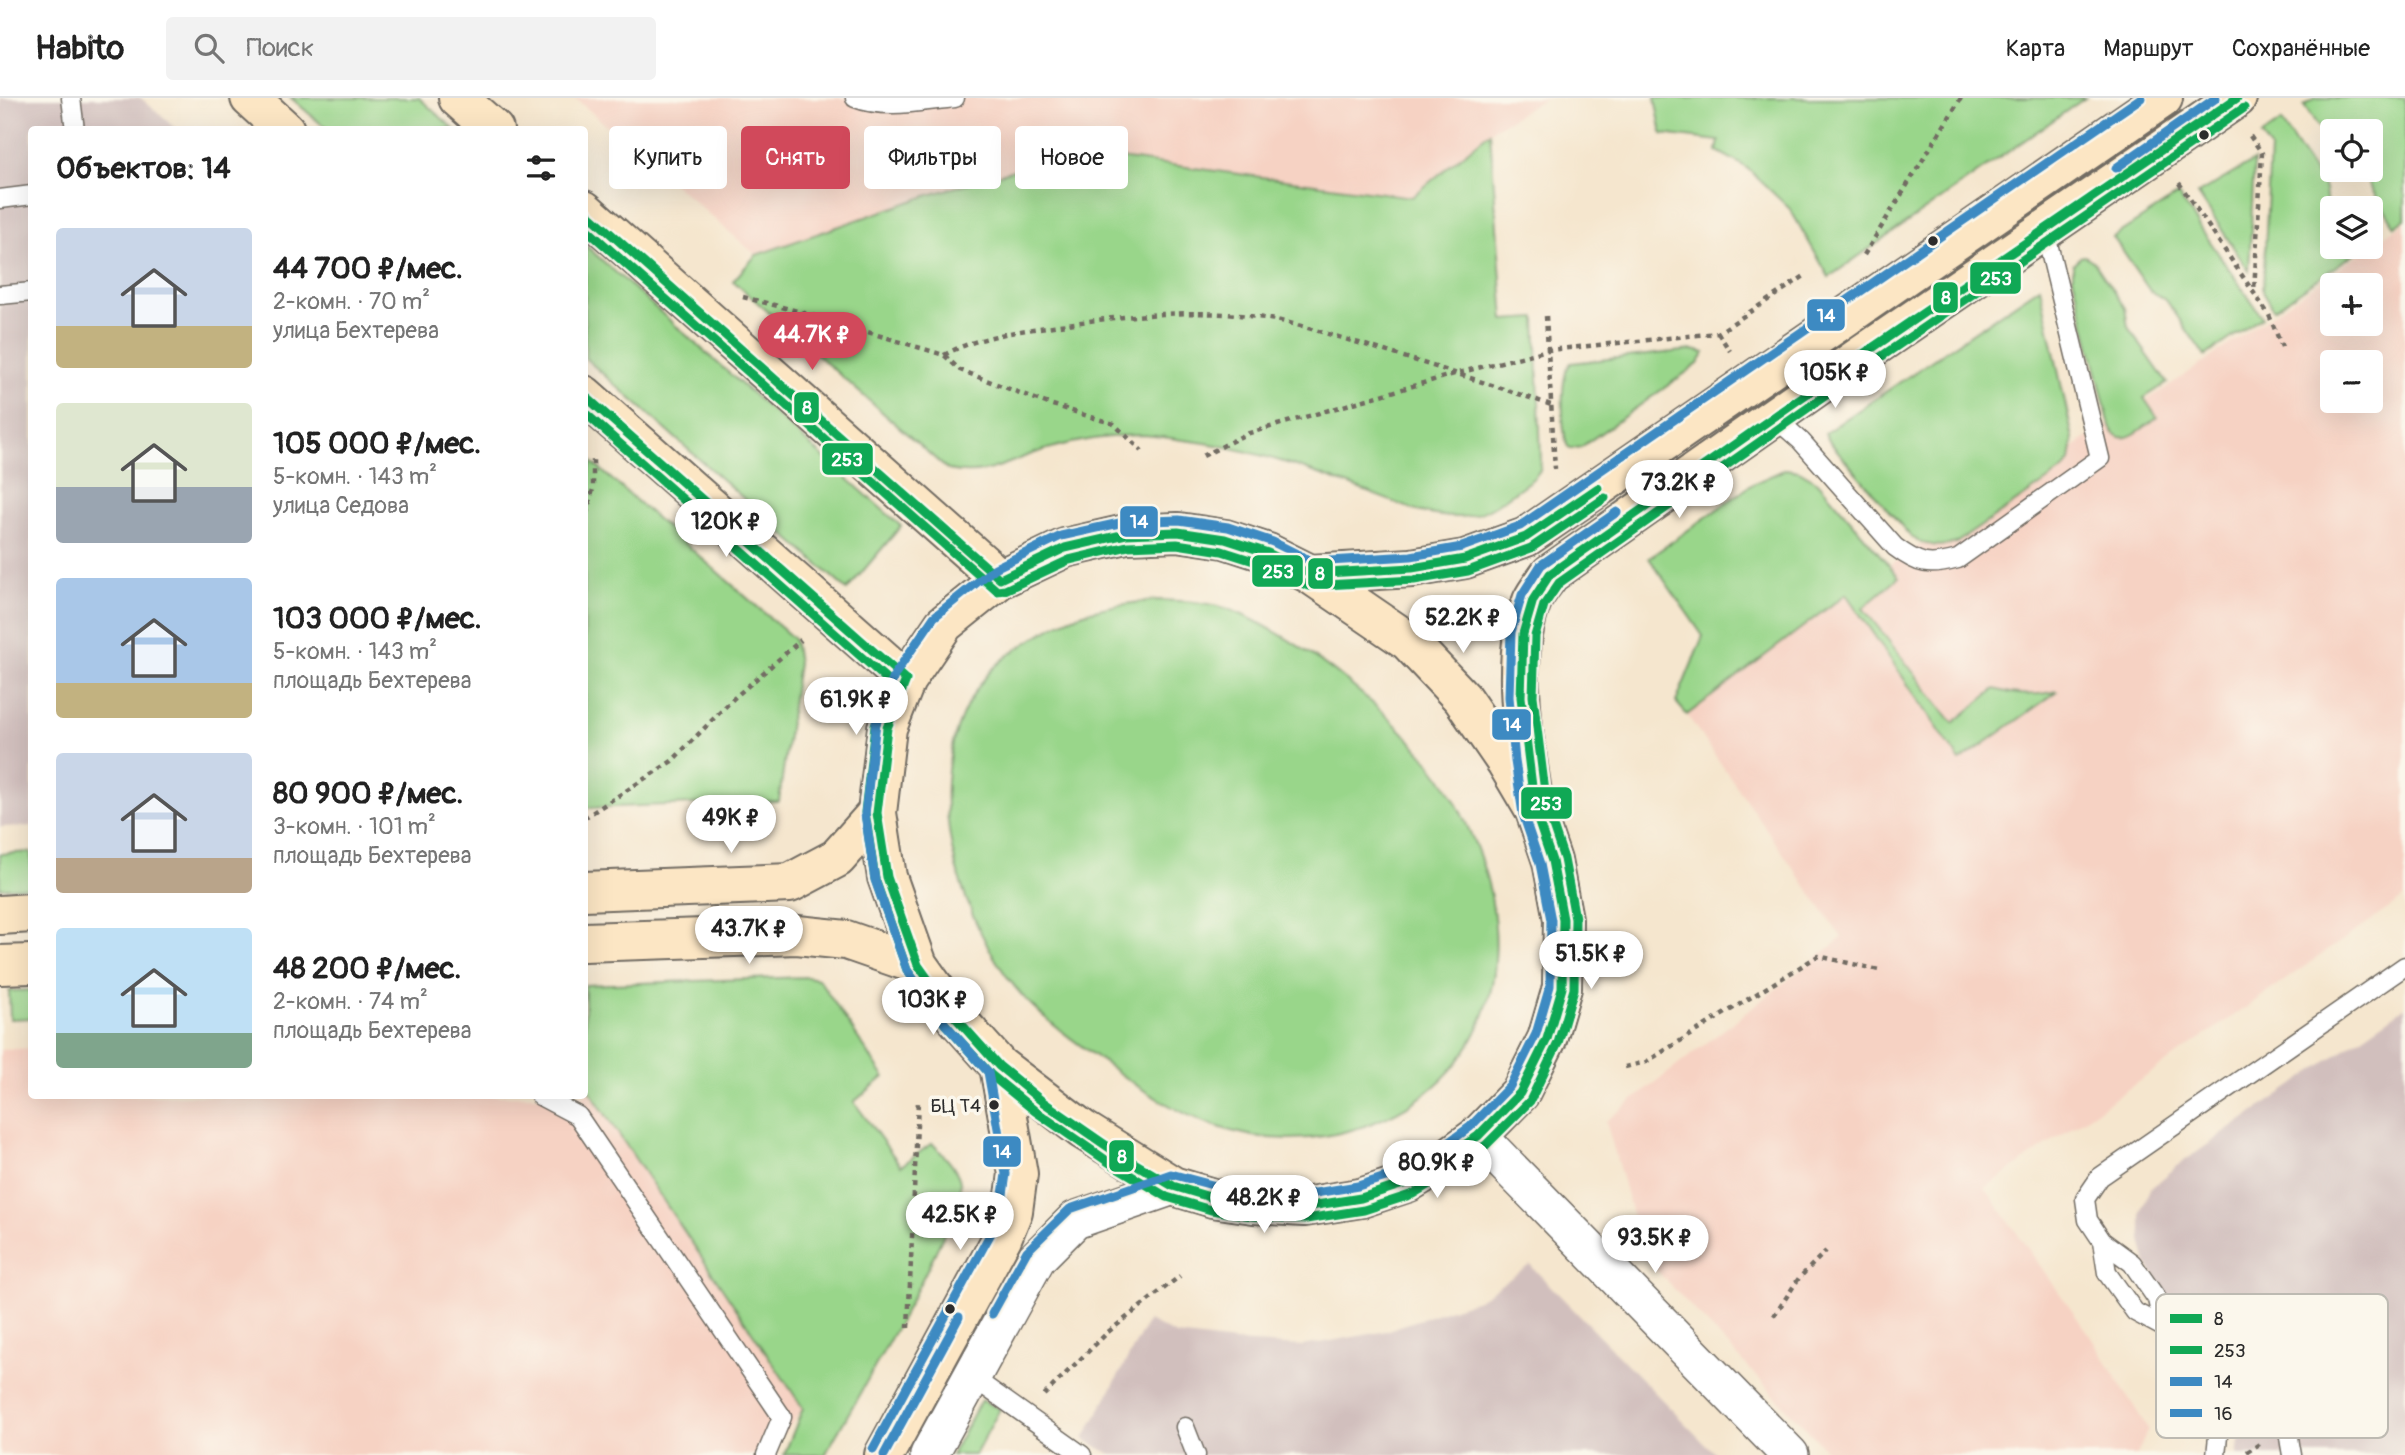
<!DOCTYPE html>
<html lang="ru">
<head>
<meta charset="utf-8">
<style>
  :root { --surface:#fff; --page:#f2f2f2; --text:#222; --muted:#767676; --line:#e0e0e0; --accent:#d1495b }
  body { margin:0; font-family:Pangolin,sans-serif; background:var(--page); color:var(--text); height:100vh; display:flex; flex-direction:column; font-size:26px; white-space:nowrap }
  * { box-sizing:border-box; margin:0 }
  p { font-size:23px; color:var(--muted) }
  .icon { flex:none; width:38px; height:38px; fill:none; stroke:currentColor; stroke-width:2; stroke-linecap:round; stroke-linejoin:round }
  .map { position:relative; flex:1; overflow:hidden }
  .side { position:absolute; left:28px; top:28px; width:560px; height:973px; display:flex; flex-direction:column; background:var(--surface); border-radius:7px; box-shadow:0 7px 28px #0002 }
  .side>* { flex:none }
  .top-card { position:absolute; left:609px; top:28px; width:665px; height:63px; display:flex; gap:14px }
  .fabs { position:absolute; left:2320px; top:21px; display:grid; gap:14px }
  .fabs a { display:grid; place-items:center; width:63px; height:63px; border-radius:7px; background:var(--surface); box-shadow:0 7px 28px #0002; font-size:35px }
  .price { position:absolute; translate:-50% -60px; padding:0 16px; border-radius:24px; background:#fff; color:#222; font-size:23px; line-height:46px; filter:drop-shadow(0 2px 4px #0008) }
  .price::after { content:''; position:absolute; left:50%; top:42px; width:21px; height:16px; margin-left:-10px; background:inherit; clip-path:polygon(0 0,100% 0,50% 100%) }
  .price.active { background:var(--accent); color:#fff }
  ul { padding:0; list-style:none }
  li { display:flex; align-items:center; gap:21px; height:175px; padding:0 28px }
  li span { display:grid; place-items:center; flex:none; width:196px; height:140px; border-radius:7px; color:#555 }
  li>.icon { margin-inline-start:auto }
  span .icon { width:84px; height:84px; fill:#fffc; stroke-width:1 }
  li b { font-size:30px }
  h2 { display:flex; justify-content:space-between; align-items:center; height:84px; padding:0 28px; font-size:30px }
  .tag { padding:0 24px; border-radius:7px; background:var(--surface); box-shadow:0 7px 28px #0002; font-size:24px; line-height:63px }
  .tag.active { background:var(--accent); color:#fff }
  header { display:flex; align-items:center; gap:42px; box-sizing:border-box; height:98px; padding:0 35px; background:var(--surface); border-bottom:2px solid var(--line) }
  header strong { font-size:33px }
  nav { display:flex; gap:38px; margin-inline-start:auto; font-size:24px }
  .search { width:490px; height:63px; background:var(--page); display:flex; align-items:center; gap:18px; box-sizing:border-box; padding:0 24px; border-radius:7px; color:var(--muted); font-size:26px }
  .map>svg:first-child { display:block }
  .built { fill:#f6d2c3; fill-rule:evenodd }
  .industrial { fill:#d1bfbd }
  .green { fill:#99d68a; stroke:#62805a; stroke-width:2 }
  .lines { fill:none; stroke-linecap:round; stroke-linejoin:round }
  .lane-casing { stroke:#726c64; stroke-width:21 }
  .street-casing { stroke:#726c64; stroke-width:40 }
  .secondary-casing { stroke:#726c64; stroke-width:42 }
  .path { stroke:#726c64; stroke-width:4.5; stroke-dasharray:5 5; stroke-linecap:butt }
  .lane { stroke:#fff; stroke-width:18 }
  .street { stroke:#fff; stroke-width:37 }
  .secondary { stroke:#fce6c4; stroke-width:38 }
  .bus-1-casing { stroke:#fbf7ec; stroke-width:14 }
  .bus-2-casing { stroke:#fbf7ec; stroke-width:14 }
  .bus-3-casing { stroke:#fbf7ec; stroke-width:14 }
  .bus-4-casing { stroke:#fbf7ec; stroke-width:14 }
  .bus-1 { stroke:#10a855; stroke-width:9 }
  .bus-2 { stroke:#10a855; stroke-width:9 }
  .bus-3 { stroke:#3d8ac2; stroke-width:9 }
  .bus-4 { stroke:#3d8ac2; stroke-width:9 }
  .bus-dot { fill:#2b2b2b; stroke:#fbf7ec; stroke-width:2.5 }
  .labels { text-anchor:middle; stroke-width:7; stroke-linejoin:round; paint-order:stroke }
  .bus-label { font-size:19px; fill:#2b2b2b; stroke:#fbf7ec; text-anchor:end }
  .key { fill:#fbf7ec; stroke:#bdbab2; stroke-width:2 }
  .key-label { font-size:19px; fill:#2b2b2b }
  .line-badge { stroke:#fbf7ec; stroke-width:2.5 }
  .badge-label { font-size:19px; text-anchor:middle; font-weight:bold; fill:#fff }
</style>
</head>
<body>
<header>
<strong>Habito</strong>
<div class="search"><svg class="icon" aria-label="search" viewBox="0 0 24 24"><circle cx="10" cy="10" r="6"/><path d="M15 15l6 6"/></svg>Поиск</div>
<nav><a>Карта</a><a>Маршрут</a><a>Сохранённые</a></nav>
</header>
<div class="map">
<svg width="2405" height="1357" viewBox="0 0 2405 1357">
  <rect width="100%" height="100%" fill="#fbf7ec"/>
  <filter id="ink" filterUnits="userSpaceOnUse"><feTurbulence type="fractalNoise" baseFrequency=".0143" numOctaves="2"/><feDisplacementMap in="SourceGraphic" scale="14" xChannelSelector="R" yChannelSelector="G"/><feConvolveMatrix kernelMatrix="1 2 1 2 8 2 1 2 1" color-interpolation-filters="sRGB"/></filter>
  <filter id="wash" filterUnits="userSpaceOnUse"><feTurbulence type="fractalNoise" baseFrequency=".00686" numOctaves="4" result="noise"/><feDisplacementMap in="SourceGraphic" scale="28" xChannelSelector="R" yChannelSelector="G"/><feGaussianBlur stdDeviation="1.57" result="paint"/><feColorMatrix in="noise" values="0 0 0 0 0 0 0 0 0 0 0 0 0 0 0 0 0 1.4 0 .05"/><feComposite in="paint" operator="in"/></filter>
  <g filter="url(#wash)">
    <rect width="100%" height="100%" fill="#f5e6ce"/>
    <!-- built -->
    <path class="built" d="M575,0H1546L1492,32L1412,99L1074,54L929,97L756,157Z
      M2405,124V799L1985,1090L2092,1241L2148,1331L2137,1357H1831L1644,1159L1606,1023L1842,840L1687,617L1846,495L2181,280ZM2333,187H2371V226H2333ZM2333,264H2371V303H2333Z
      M31,950L32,998H584L585,986L803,1311L767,1357H0V952Z"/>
    <!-- industrial -->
    <path class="industrial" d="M0,0H141L176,31L32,32V728L0,729Z
      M2405,909V1357H2237L2241,1329L2239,1299L2229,1272L2202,1236L2171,1204L2147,1166L2141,1141V1114L2150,1091L2180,1066Z
      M1530,1167L1716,1357H1112L1084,1341L1148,1223L1176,1237L1235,1244L1303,1248L1382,1234L1478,1202Z"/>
    <!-- green -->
    <path class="green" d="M291,0H419L454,31H327Z
      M1655,0H2085L1829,179L1790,111L1746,69L1717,53L1719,43L1662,36Z
      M2316,0H2405V121L2395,128L2366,82L2348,72H2371V33H2333V50L2304,8Z
      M2281,24L2325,91L2327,110L2333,119V149H2351L2355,155L2274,211L2263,193L2270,51L2261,38Z
      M1490,34L1504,222L1536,220L1541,362L1540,372L1534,380C1486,413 1478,429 1417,413C1340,384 1265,351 1183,342C1169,340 1154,337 1140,337C1106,338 1068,344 1035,355C1003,366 984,380 948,372L733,183L756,157L929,97L1074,54L1412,99Z
      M2254,63L2249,173L2198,96Z
      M2178,97L2262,219L2205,258L2166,202L2150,193L2113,139Z
      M585,147L901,428L847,492L585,260Z
      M2085,158L2094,164L2125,210L2128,229L2167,285L2144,300L2157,319C2144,329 2119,354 2110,328L2073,179V166L2080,159Z
      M2040,189L2073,341L2070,363L2063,372L1956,445C1939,450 1927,448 1911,439L1829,343L1825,335Z
      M1693,252L1705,255L1698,266L1581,349L1570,351L1567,347C1562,331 1559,277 1571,265Z
      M592,364L794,541L798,565L779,703L585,710L584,388Z
      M1786,371L1799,373L1818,384L1899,479L1863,510L1953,625L1995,591C2017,598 2035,598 2058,593L1960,663L1846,496L1687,617L1676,604L1703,538L1649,460L1754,385Z
      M1156,502C1182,503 1207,503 1231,512C1303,541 1397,617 1441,680C1457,703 1469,730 1479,756C1527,890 1470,1012 1325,1038C1245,1052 1175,1017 1113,971C1079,946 1042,922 1015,889C988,856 967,810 956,768C939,702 942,630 989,575C1001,561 1020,549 1036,539C1050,530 1065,522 1081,516C1105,508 1131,505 1156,502Z
      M31,754V789L0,790V756Z
      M807,879L818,881L822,886L884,979L854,1004L901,1068L932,1045C941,1055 958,1070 960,1084C966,1116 847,1317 825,1357H784L803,1310L585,986V887Z
      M31,892V920L10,921L9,893Z
      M981,1302L1000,1311L975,1357H951Z"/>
  </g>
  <g filter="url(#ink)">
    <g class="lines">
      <defs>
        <path id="lane" d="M71,0L75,32
          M855,0C885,12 923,3 955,0
          M0,101L32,97
          M0,197L32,194
          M1774,319L1801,343L1895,449C1919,467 1929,469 1958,461L2100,360L2045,133
          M540,998L578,1018L782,1319L766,1357
          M2102,1143L2132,1165L2157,1201L2163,1229
          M972,1279L1082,1357
          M1185,1329L1196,1357
          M2216,1357L2219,1329L2214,1291L2195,1259L2163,1229L2135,1214L2107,1175L2102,1143L2088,1122L2085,1101L2100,1079L2405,868
          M2292,1357C2279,1291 2293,1276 2346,1240"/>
        <path id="street" d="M1478,1038L1790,1357
          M929,1357L1037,1160L1075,1122L1173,1088"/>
        <path id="secondary" d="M250,0L285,32
          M458,0L494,32
          M584,112L1000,481
          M584,297L906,582
          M1178,434L1225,441L1268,455L1310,476L1408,543L1462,600L1506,664L1535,713L1552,763L1563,821L1562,890L1547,941L1520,995L1478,1038L1445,1062L1409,1084L1361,1100L1304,1109L1254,1106L1213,1100L1173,1088L1083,1032L999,968L955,919L918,867L887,779L877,715L887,630L906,582L944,526L1000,481L1065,450L1126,436Z
          M1310,476L1412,470L1465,461L1526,439L2163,0
          M1532,694C1523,636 1510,559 1532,503C1536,494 1544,485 1550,476L1862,257L2237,0
          M584,793L790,785L837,760L877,715
          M0,817L32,815
          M584,844L797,837L846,842L918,867
          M0,867L32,866
          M884,1357L1002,1140L1013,1113L1018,1076L999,968"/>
      </defs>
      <!-- lane casing -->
      <use href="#lane" class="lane-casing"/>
      <!-- street casing -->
      <use href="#street" class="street-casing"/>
      <!-- secondary casing -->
      <use href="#secondary" class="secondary-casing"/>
      <!-- path -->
      <path class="path" d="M2250,38L2262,55L2254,193
        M2179,85L2269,217L2282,249
        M1864,157L1961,0
        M743,199L801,214L944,257L960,272L1046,305L1114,326L1142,353
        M1546,218L1555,371
        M1718,235L1730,253
        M944,257C980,237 1026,232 1067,226C1131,217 1192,211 1257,219C1291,223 1326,236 1359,245C1424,265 1487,285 1551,307
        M1203,358L1246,336L1458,275L1548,252L1718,235L1806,177
        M584,426L593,391V358
        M584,720L672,663L733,601L801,542
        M1625,969L1646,964L1818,858L1879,872
        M1774,1218L1799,1180L1826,1153
        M908,1230L918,1003
        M2247,1241L2250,1334
        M1044,1297L1108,1234L1180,1178
        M2317,1307L2357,1279
        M2247,1354L2261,1345"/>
      <!-- lane -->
      <use href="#lane" class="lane"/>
      <!-- street -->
      <use href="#street" class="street"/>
      <!-- secondary -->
      <use href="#secondary" class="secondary"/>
      <defs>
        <path id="bus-1" d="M584,112L1000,481L1065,450L1126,436L1178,434L1225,441L1268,455L1310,476L1412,470L1465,461L1526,439L1598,390
          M584,297L906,582L887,630L877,715L887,779L918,867L955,919L999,968L1043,1004L1117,1055L1173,1088L1213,1100L1254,1106L1304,1109L1361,1100L1409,1084L1478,1038L1520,995L1547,941L1562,890L1563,821L1552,763L1535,713L1521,599L1523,536L1533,502L1550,476L1862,257L2237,0"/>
        <path id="bus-2" d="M584,129L997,493L1005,492L1069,462L1128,448L1177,446L1222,453L1263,466L1308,488L1414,482L1468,473L1531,450L1605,400
          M584,314L891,585L875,628L865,714L875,781L907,872L945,926L991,977L1035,1013L1110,1065L1167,1099L1211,1112L1253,1118L1306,1121L1364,1112L1413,1096L1452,1072L1486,1047L1530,1003L1558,945L1574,891L1575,820L1564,761L1547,710L1533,598L1535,538L1544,507L1559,485L1869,267L2244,10"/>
        <path id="bus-3" d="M2116,70L2216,0
          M992,1216L1027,1153L1070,1111L1171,1076L1216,1088L1255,1094L1303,1097L1358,1088L1404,1073L1438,1052L1470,1029L1510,988L1536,936L1550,888L1551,822L1540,766L1523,716L1515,663L1509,599L1511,534L1522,497L1541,467L1617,414
          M873,1351L991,1135L1001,1110L1006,1076L988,974L945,926L907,872L875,782L865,716L876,625L895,576L934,519L995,470L1061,438L1124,424L1179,422L1228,429L1273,444L1313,464L1411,458L1462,449L1520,428L2141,0"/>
        <path id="bus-4" d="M884,1357L959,1219"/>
      </defs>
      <!-- bus-1 casing -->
      <use href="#bus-1" class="bus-1-casing"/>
      <!-- bus-2 casing -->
      <use href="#bus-2" class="bus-2-casing"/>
      <!-- bus-3 casing -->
      <use href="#bus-3" class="bus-3-casing"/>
      <!-- bus-4 casing -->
      <use href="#bus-4" class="bus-4-casing"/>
      <!-- bus-1 -->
      <use href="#bus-1" class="bus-1"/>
      <!-- bus-2 -->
      <use href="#bus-2" class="bus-2"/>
      <!-- bus-3 -->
      <use href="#bus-3" class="bus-3"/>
      <!-- bus-4 -->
      <use href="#bus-4" class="bus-4"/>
    </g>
  </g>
  <!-- markers -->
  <g class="bus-dot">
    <circle cx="2204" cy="37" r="6"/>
    <circle cx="1933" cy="143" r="6"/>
    <circle cx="994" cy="1007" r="6"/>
    <circle cx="950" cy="1211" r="6"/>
  </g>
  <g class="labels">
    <!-- bus labels -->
    <g class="bus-label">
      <text x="981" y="1014">БЦ Т4</text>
    </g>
  </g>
  <!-- legend -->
  <rect x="2156" y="1196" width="232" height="144" rx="10" class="key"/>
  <rect x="2170" y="1216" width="32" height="9" fill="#10a855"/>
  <rect x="2170" y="1248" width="32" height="8" fill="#10a855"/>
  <rect x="2170" y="1279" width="32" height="9" fill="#3d8ac2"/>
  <rect x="2170" y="1311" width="32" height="8" fill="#3d8ac2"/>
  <g class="key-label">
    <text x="2214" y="1227">8</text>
    <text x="2214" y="1259">253</text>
    <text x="2214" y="1290">14</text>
    <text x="2214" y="1322">16</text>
  </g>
  <g class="line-badge">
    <rect x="1969" y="163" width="53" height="34" rx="7" fill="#10a855"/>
    <rect x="1932" y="183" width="27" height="33" rx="7" fill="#10a855"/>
    <rect x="1806" y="200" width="40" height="34" rx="7" fill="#3d8ac2"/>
    <rect x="793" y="293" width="27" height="33" rx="7" fill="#10a855"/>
    <rect x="821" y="344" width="53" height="34" rx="7" fill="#10a855"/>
    <rect x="1119" y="407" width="40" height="33" rx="7" fill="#3d8ac2"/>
    <rect x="1251" y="456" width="53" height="34" rx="7" fill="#10a855"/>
    <rect x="1307" y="459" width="27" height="33" rx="7" fill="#10a855"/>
    <rect x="1491" y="610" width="41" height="33" rx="7" fill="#3d8ac2"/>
    <rect x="1520" y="688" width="53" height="34" rx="7" fill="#10a855"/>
    <rect x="982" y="1037" width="40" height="33" rx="7" fill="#3d8ac2"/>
    <rect x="1108" y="1041" width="27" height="34" rx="7" fill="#10a855"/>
  </g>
  <g class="badge-label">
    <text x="1996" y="187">253</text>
    <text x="1946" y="206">8</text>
    <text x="1826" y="224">14</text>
    <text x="807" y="316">8</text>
    <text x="847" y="368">253</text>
    <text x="1139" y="430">14</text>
    <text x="1278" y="480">253</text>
    <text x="1320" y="482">8</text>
    <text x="1512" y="633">14</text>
    <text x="1546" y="712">253</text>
    <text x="1002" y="1060">14</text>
    <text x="1122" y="1065">8</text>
  </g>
</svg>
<div class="fabs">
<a><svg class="icon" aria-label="locate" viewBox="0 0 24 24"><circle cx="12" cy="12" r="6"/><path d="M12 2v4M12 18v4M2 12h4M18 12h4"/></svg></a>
<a><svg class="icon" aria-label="layers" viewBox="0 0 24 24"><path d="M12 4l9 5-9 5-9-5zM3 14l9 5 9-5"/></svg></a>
<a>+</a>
<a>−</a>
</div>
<b class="price active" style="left:812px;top:274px">44.7K ₽</b>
<b class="price" style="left:1835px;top:312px">105K ₽</b>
<b class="price" style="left:1679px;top:422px">73.2K ₽</b>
<b class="price" style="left:726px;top:461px">120K ₽</b>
<b class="price" style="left:1463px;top:557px">52.2K ₽</b>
<b class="price" style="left:856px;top:639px">61.9K ₽</b>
<b class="price" style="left:731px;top:757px">49K ₽</b>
<b class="price" style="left:749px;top:868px">43.7K ₽</b>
<b class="price" style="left:1591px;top:893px">51.5K ₽</b>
<b class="price" style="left:933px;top:939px">103K ₽</b>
<b class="price" style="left:1437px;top:1102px">80.9K ₽</b>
<b class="price" style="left:1264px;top:1137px">48.2K ₽</b>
<b class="price" style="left:960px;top:1154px">42.5K ₽</b>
<b class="price" style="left:1655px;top:1177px">93.5K ₽</b>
<div class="top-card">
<a class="tag">Купить</a>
<a class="tag active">Снять</a>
<a class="tag">Фильтры</a>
<a class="tag">Новое</a>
</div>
<section class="side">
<h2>Объектов: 14<svg class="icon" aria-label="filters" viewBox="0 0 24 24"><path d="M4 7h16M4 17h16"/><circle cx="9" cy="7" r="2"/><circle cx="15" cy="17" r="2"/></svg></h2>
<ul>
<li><span style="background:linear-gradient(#c9d6e8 70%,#c2b280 0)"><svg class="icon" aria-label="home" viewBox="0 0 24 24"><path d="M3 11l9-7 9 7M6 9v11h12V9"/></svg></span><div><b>44 700 ₽/мес.</b><p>2-комн. · 70 m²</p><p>улица Бехтерева</p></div></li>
<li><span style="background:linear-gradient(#dfe7d0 60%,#9aa5b1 0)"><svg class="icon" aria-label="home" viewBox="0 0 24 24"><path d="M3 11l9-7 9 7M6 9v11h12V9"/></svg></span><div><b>105 000 ₽/мес.</b><p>5-комн. · 143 m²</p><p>улица Седова</p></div></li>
<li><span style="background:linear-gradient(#a9c7e8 75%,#c2b280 0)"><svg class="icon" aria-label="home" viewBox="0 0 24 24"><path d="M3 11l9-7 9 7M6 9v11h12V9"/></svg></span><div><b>103 000 ₽/мес.</b><p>5-комн. · 143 m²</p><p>площадь Бехтерева</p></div></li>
<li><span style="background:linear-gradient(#c9d6e8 75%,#b9a48a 0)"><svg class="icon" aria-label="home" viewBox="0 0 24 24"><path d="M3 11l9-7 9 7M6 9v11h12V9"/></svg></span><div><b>80 900 ₽/мес.</b><p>3-комн. · 101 m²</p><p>площадь Бехтерева</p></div></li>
<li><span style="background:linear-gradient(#bfe0f5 75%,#7fa58c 0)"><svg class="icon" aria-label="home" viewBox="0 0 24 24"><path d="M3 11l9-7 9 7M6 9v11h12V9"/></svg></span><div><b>48 200 ₽/мес.</b><p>2-комн. · 74 m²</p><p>площадь Бехтерева</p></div></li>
</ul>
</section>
</div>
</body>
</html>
